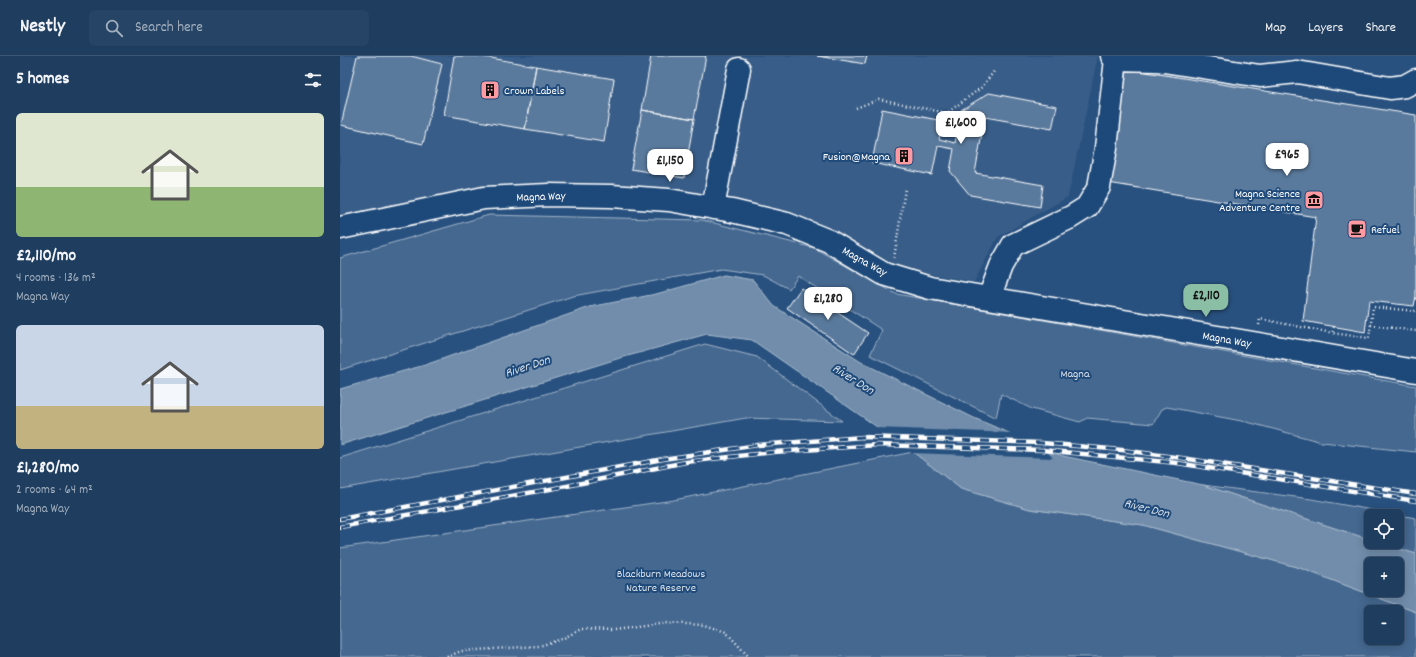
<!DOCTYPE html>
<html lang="en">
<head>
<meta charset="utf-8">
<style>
  :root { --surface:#1e3d5f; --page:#264465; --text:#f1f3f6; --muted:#a1aebd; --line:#3c5674; --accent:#8abfa5 }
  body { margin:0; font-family:Dekko,sans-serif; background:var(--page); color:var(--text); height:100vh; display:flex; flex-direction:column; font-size:15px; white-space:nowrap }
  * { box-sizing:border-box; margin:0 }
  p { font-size:13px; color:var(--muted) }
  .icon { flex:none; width:22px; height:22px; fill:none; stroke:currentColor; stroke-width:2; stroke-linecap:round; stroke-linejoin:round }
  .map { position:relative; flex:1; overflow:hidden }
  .side { display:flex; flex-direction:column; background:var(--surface); width:340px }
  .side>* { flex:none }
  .tools { position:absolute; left:1024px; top:453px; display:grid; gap:8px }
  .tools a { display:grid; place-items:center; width:40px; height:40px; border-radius:6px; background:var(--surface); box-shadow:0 2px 10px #0003,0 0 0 1px var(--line); font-size:20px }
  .price { position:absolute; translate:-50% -34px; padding:0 9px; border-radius:8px; background:#fff; color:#222; font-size:13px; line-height:26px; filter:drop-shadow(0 1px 2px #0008) }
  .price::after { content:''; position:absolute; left:50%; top:24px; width:12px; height:9px; margin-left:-6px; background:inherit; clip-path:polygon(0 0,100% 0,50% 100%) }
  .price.current { background:var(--accent); color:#111 }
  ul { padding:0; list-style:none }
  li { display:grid; align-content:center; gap:8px; height:212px; padding:0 16px }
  li span { display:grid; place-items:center; height:124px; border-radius:6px; color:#555 }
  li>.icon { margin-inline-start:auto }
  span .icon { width:72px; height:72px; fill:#fffc; stroke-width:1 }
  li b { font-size:17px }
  h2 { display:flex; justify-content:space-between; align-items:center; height:48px; padding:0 16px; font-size:17px }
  header { display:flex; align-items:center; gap:24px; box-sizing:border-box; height:56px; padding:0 20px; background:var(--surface); border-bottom:1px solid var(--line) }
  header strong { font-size:19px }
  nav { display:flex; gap:22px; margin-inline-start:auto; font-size:14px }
  .search { width:280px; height:36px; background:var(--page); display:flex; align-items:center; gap:10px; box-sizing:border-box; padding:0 14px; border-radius:6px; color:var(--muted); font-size:15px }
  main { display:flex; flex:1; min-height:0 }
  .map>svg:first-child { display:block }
  .built { fill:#375d88 }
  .green { fill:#446890; stroke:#a2b4c8; fill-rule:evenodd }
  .water { fill:#718dab; stroke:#aabbcd; fill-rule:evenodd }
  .pier { fill:#28517f }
  .building { fill:#5a7a9d; stroke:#fff }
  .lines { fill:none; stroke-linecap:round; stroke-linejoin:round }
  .minor-casing { stroke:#fff; stroke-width:25 }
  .path { stroke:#fff; stroke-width:2.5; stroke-dasharray:1 3; stroke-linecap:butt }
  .minor { stroke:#1f4a7a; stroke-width:22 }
  .rail-casing { stroke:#fff; stroke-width:4.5 }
  .rail { stroke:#1f4a7a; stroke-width:3; stroke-dasharray:9; stroke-linecap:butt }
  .labels { text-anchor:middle; stroke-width:4; stroke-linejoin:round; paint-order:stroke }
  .poi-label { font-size:12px; fill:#fff; stroke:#1f4a7a; text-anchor:start }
  .street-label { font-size:12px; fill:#fff; stroke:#1f4a7a }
  .park-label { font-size:12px; fill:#dae1e9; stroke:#1f4a7a }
  .water-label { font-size:13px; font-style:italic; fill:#d4dde6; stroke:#1f4a7a }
</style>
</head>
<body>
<header>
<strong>Nestly</strong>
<div class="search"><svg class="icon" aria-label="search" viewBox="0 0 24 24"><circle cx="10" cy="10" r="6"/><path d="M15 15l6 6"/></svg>Search here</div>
<nav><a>Map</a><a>Layers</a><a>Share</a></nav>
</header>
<main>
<section class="side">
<h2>5 homes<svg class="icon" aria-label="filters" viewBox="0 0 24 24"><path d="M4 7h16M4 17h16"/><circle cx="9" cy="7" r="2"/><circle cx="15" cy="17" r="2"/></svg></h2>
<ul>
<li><span style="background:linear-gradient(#dfe7d0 60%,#8fb573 0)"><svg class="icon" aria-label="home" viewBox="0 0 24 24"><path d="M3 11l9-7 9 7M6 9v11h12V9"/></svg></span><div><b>£2,110/mo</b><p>4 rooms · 136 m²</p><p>Magna Way</p></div></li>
<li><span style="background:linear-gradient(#c9d6e8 65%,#c2b280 0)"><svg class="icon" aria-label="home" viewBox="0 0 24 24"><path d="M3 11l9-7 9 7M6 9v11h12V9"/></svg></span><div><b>£1,280/mo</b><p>2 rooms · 64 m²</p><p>Magna Way</p></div></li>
</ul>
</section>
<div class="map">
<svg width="1076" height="601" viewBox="0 0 1076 601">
  <rect width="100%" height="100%" fill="#28517f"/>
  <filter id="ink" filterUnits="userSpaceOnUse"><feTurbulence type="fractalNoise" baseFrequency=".025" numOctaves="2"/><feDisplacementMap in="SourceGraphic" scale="8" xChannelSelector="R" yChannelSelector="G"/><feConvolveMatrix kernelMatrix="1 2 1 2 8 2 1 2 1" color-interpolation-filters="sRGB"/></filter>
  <g filter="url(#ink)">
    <!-- built -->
    <path class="built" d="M0,0H758L728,141L658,181L634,226L562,213L493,176L419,148L328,135L233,128L106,137L0,164Z"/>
    <!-- green -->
    <path class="green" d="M149,159L362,164L474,192L556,238L1076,330V396L982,386L907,366L827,351L822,353L813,368L747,362L740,366L692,353L661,338L656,362L530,299L542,274L458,220L449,233L423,219L381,213L233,240L0,314V202Z
      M365,288L417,301L502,365L406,362L0,433V402Z
      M573,396L621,433L690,453L803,469L960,512L1076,556V601H0V492L334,444ZM1031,556H1057V582H1031Z
      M863,429L971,443L1076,462V498L1038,486H1057V460H1031V484Z"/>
    <!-- water -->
    <path class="water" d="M384,219L413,224L434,250L521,306L634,362L723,400L863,429L1031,484V486H1038L1076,498V556L960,512L803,469L690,453L621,433L573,396L412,284L367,278L277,303L0,389V333L85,309L250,251L316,238ZM1031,508H1057V534H1031Z"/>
    <!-- pier -->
    <path class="pier" d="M536,372L675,377L699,387L713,402L571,397Z"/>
    <!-- building -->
    <path class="building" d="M17,0H71L102,8L83,88L1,69Z
      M114,0H139L196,10L185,73L104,59Z
      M311,0H366L354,63L302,54Z
      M477,0H527L525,8Z
      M196,10L274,23L264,86L185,73Z
      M787,13L1076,59V240L1074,250L1029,245L1025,276L963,265L976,161L768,127Z
      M649,37L717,50L712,73L645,61L635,117L703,129L700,151L630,139L610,115L614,93L598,90L592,119L532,107L542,53L603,65L599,83L615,87L621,54Z
      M302,54L354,63L344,122L291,113Z
      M461,232L528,277L514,298L447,252Z"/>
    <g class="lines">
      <defs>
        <path id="minor" d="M772,0L776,3L817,4L920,20L957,16L1050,32L1065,30L1076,24
          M373,152L399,13
          M0,172L144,142L209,139L271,140L329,144L392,155L447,168L489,185L544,218L590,232L1076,315
          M649,242L661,210L673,189L731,161L747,151L759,131L766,92L776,3"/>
      </defs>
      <!-- minor casing -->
      <use href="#minor" class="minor-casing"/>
      <!-- path -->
      <path class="path" d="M516,52L539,43L607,57L642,31L655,14
        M554,202L565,133
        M919,269L920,263L992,277
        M1031,269L1076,275
        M994,271L992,277L1029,282L1033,251L1076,255
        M107,601L121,595L199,590L222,583L241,573L274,574L327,567L364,569L386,576L409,601"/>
      <!-- minor -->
      <use href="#minor" class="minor"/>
      <defs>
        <path id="rail" d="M0,463L323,403L418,389L523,381L702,387L782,394L842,402L1076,438
          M0,471L227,430L346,406L434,396L538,389L702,394L837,407L1076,445"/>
      </defs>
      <!-- rail casing -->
      <use href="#rail" class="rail-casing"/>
      <!-- rail -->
      <use href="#rail" class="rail"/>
    </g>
  </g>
  <!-- icons -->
  <defs>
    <symbol id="building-square" viewBox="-11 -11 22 22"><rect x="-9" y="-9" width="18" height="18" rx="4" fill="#ff9aa2" stroke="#1f4a7a"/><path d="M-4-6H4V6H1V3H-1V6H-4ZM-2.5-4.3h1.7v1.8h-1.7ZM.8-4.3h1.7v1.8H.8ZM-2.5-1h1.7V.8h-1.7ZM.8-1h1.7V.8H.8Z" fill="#111"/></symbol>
    <symbol id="museum-square" viewBox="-11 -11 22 22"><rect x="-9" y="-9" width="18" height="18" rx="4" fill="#ff9aa2" stroke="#1f4a7a"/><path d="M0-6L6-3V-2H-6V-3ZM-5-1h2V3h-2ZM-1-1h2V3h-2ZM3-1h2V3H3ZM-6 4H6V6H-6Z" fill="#111"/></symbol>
    <symbol id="cafe-square" viewBox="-11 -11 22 22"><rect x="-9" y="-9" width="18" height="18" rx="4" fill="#ff9aa2" stroke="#1f4a7a"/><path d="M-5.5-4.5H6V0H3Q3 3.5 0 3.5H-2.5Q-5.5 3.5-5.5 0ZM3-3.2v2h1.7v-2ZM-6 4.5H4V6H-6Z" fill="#111"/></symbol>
  </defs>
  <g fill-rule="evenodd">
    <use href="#building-square" x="139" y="23" width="22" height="22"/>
    <use href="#building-square" x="553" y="89" width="22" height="22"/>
    <use href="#museum-square" x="963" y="133" width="22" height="22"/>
    <use href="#cafe-square" x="1006" y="162" width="22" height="22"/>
  </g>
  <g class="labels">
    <!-- poi labels -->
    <g class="poi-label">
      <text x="164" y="38">Crown Labels</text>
      <text x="550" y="104" text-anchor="end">Fusion@Magna</text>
      <text x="960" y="141" text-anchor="end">Magna Science<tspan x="960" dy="14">Adventure Centre</tspan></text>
      <text x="1031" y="177">Refuel</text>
    </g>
    <!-- street labels -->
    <g class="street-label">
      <text transform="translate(201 140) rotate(-2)" y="4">Magna Way</text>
      <text transform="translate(525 205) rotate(29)" y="4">Magna Way</text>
      <text transform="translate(887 283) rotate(10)" y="4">Magna Way</text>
    </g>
    <!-- park labels -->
    <g class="park-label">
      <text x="735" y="321">Magna</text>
      <text x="321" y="521">Blackburn Meadows<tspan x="321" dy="14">Nature Reserve</tspan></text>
    </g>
    <!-- water labels -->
    <g class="water-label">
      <text transform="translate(187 309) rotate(-18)" y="5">River Don</text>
      <text transform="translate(514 322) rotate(32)" y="5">River Don</text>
      <text transform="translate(807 451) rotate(14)" y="5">River Don</text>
    </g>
  </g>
</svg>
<div class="tools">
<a><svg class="icon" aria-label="locate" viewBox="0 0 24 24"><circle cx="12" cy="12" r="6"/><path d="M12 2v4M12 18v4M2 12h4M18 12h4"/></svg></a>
<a>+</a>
<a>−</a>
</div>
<b class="price" style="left:621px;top:89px">£1,600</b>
<b class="price" style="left:947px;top:121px">£965</b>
<b class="price" style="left:330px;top:127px">£1,150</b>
<b class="price current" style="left:866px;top:262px">£2,110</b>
<b class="price" style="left:488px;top:265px">£1,280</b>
</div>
</main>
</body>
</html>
